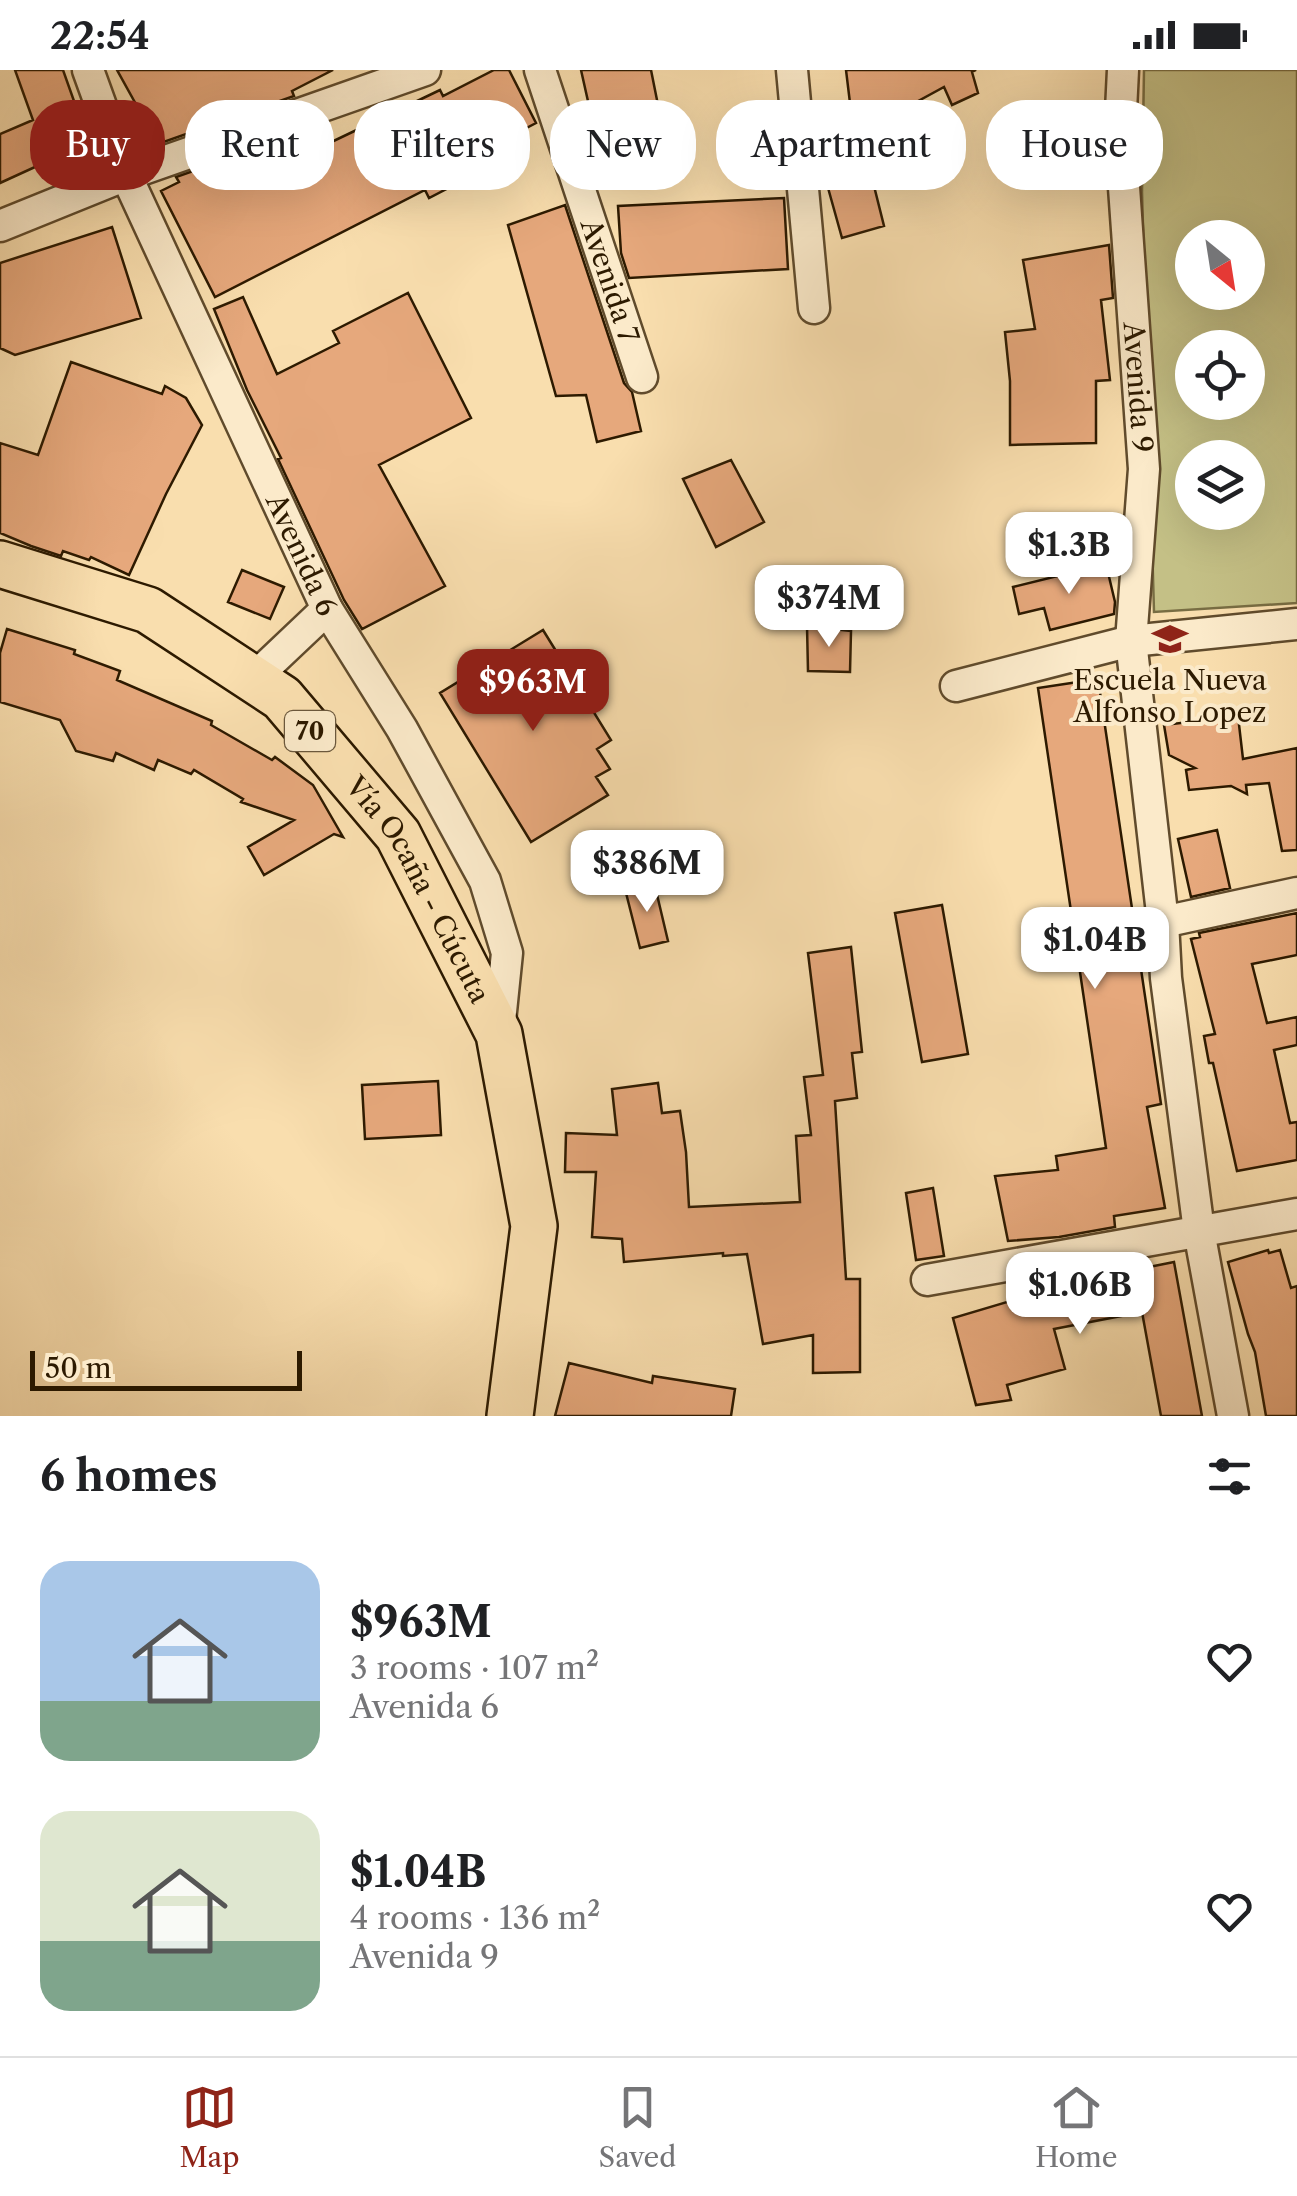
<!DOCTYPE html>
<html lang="en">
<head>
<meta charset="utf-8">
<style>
  :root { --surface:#fff; --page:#f6f6f6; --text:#202124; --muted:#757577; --line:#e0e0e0; --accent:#8f2418 }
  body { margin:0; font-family:"Libre Caslon Text",serif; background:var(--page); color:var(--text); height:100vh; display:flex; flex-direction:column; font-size:38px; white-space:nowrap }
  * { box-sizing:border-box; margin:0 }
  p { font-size:32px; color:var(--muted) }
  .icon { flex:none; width:55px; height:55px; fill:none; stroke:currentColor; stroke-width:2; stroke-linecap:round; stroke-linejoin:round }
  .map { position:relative; height:1346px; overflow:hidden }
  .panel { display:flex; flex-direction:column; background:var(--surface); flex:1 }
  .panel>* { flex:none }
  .top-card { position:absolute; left:30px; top:30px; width:1238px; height:90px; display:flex; gap:20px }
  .needle { width:65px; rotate:150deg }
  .buttons { position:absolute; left:1175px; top:150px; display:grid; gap:20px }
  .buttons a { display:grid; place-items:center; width:90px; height:90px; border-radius:50%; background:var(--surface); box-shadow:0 10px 40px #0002; font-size:50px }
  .scale { position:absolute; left:30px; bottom:25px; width:272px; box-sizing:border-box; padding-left:10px; border:5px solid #2d1a00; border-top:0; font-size:28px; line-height:35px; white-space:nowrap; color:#2d1a00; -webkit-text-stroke:8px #fbeaca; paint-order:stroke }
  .price { position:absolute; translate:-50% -85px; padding:0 22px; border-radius:20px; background:#fff; color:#222; font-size:32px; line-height:65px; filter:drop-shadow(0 2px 5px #0008) }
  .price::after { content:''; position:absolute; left:50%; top:60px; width:30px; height:22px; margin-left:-15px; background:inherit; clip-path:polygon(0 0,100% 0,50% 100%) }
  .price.selected { background:var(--accent); color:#fff }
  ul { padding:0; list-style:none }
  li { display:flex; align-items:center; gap:30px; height:250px; padding:0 40px }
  li span { display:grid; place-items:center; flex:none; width:280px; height:200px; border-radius:30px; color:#555 }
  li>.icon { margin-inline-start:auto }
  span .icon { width:120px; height:120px; fill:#fffc; stroke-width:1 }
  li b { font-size:42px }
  h2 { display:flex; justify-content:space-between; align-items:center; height:120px; padding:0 40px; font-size:42px }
  .pill { padding:0 35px; border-radius:40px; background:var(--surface); box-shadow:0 10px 40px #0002; font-size:35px; line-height:90px }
  .pill.selected { background:var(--accent); color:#fff }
  .status { display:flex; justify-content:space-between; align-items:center; height:70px; padding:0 50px; background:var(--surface); direction:ltr }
  .status svg { height:28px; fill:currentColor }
  .tabs { display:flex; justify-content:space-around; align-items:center; height:140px; border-top:2px solid var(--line); background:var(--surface); font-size:28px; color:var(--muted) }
  .tabs a { display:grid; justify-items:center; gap:5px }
  .tabs .selected { color:var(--accent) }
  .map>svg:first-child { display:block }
  .green { fill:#c4c086; stroke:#786d43; stroke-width:2.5; fill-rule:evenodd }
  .building { fill:#e6a87c; stroke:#2d1a00; stroke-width:2.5 }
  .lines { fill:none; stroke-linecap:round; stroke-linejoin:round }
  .street-casing { stroke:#604b2c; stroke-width:35 }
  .primary-casing { stroke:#2d1a00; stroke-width:50 }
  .street { stroke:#fbeaca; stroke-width:30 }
  .primary { stroke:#f9deae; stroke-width:45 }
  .labels { text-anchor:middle; stroke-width:8; stroke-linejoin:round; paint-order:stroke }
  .shield { fill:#fbeaca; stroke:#6b583d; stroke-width:2.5 }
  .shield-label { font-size:25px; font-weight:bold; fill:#2d1a00 }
  .street-label { font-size:28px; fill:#2d1a00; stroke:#fbeaca }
  .poi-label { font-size:28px; fill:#2d1a00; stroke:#fbeaca }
</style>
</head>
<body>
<div class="status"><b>22:54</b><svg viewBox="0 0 49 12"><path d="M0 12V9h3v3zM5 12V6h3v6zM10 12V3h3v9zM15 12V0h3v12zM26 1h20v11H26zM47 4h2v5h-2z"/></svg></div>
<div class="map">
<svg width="1297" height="1346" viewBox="0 0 1297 1346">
  <rect width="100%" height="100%" fill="#f9deae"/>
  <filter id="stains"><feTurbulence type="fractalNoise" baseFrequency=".002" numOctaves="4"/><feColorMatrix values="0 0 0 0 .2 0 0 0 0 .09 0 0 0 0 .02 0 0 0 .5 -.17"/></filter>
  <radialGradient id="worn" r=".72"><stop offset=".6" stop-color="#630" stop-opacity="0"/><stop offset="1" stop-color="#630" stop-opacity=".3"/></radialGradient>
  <!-- green -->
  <path class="green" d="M1144,0H1297V533L1154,542L1142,122ZM1192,168H1248V222H1192ZM1192,278H1248V332H1192ZM1192,388H1248V442H1192Z"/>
  <!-- building -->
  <path class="building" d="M15,0H63L96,93L54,109L48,91L0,113V64L33,50Z
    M117,0H333L292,21L294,26L158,74Z
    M494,0H509L536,53L473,86L481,101L429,128L425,120L215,227L161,121L179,112L176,107L310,60L319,78L440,20L443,26Z
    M581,0H651L658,35L592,49Z
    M846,0H976L972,2L978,23L952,35L944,17L854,66Z
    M869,96L884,156L842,168L825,107Z
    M784,128L788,199L629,208L621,183L618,136Z
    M565,135L624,313L632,322L641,361L597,372L586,325L556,326L508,155Z
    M112,157L141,248L15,285L0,278V193Z
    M1109,175L1113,228L1101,230L1110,310L1096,311V373L1010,375V311L1005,262L1035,259L1023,190Z
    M408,223L471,348L379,395L445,516L362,559L344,530L278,389L281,388L247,320L214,239L243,227L277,304L339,273L333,261Z
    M71,292L162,324L165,316L186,328L202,355L166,424L129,505L91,487L89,490L63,481L61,486L31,476L0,463V373L38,385Z
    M731,390L764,452L716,477L683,409Z
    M1106,494L1115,532L1114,544L1050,560L1044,538L1019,544L1013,517Z
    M242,500L284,517L270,549L228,532Z
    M807,556L851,561L850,602L808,601Z
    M7,559L75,580L74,584L120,601L117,610L212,651L211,655L272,690L275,687L313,715L343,767L334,764L264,805L248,777L294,750L241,732L243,729L194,700L191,704L158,690L154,700L116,683L113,691L76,681L60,650L0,632V583Z
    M543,560L611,670L597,679L610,699L596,707L608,725L531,772L440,623Z
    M1098,609L1161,1034L1147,1037L1165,1138L1114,1146L1115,1157L1059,1167L1008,1171L995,1106L1058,1100L1056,1086L1106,1078L1038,618Z
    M1238,646L1243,689L1297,678V780L1282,781L1269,713L1246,715L1247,724L1231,716L1189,720L1186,700L1195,698L1169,685L1164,655Z
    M1217,760L1230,818L1191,827L1178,769Z
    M654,812L668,871L640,878L625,819Z
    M942,835L968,984L922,992L895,843Z
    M1297,843V885L1252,894L1267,953L1297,947V975L1274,980L1290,1053L1297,1052V1090L1237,1101L1213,993H1209L1204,966L1215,964L1191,869L1200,867L1199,863Z
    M851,877L862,982L852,983L857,1028L835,1031L846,1209H860V1302L813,1303V1265L763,1274L747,1184L723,1186V1183L624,1192L622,1169L592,1167L596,1102H565L566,1063L617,1065L612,1019L658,1013L662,1043L680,1041L686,1082L689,1137L800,1132L796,1066L811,1065L804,1007L823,1005L808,883Z
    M438,1011L441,1065L365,1069L362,1015Z
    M933,1118L944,1186L916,1190L906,1123Z
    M1268,1180L1269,1183L1280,1180L1291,1218L1297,1216V1346H1266L1255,1282L1248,1264L1228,1192Z
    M1174,1192L1202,1346H1161L1142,1242L1054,1259L1065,1299L1007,1315L1011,1330L976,1335L953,1248L1044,1221L1047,1229L1136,1211L1134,1200Z
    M569,1293L652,1313L653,1306L735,1319L731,1346H555Z"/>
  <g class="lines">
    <defs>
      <g id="street">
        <path id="s1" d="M88,0L126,105L327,539L402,659L485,811L507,883L499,961"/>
        <path id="s2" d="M540,0L642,307"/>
        <path d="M792,0L814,238"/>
        <path id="s3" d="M1123,0L1120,61L1144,399L1131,571L1163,852L1166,908L1199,1161L1233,1346"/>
        <path d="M0,156L126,105L425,0"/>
        <path d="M253,609L327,539"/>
        <path d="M956,616L1131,571L1297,554"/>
        <path d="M1163,852L1297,823"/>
        <path d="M927,1210L1297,1144"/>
      </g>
      <g id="primary">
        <path id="s4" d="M0,494L148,540L282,628L398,765L499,964L534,1156L510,1346"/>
      </g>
    </defs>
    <!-- street casing -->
    <use href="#street" class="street-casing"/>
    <!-- primary casing -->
    <use href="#primary" class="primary-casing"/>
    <!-- street -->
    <use href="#street" class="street"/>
    <!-- primary -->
    <use href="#primary" class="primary"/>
  </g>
  <!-- icons -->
  <defs>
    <symbol id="school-bare" viewBox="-9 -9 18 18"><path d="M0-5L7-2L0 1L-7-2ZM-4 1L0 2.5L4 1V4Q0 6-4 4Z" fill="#8f2418" stroke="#fbeaca" stroke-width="2.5" paint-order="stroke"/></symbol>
  </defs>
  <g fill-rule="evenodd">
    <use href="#school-bare" x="1145" y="544" width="50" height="50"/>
  </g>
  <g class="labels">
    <!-- shield labels -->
    <rect class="shield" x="285" y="641" width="50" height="40" rx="8"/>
    <g class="shield-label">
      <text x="310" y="670">70</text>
    </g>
    <!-- street labels -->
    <g class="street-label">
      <text dy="10" stroke="none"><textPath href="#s2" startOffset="222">Avenida 7</textPath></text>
      <text dy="10" stroke="none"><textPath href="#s3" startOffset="318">Avenida 9</textPath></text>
      <text dy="10" stroke="none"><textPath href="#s1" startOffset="530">Avenida 6</textPath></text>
      <text dy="10" stroke="none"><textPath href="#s4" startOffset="552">Vía Ocaña - Cúcuta</textPath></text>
    </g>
    <!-- poi labels -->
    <g class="poi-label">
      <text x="1170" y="620">Escuela Nueva<tspan x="1170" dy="32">Alfonso Lopez</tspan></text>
    </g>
  </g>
  <rect width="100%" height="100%" filter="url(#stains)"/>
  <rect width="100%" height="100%" fill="url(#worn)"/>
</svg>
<div class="buttons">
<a><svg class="needle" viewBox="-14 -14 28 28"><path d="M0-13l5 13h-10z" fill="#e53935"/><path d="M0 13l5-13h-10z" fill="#757577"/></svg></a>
<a><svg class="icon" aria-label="locate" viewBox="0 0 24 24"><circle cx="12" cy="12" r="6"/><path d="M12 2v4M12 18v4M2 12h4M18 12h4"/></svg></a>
<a><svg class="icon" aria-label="layers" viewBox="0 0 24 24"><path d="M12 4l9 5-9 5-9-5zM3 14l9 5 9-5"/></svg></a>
</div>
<div class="scale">50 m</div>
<b class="price" style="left:1069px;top:527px">$1.3B</b>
<b class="price" style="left:829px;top:580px">$374M</b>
<b class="price selected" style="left:533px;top:664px">$963M</b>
<b class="price" style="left:647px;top:845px">$386M</b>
<b class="price" style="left:1095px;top:922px">$1.04B</b>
<b class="price" style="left:1080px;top:1267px">$1.06B</b>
<div class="top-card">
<a class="pill selected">Buy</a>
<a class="pill">Rent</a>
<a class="pill">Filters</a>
<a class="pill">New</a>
<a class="pill">Apartment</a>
<a class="pill">House</a>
</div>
</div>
<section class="panel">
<h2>6 homes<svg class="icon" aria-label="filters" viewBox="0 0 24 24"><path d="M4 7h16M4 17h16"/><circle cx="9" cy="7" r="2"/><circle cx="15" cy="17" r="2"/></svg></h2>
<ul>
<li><span style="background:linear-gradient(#a9c7e8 70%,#7fa58c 0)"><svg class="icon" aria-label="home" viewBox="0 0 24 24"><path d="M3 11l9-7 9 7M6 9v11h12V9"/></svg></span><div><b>$963M</b><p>3 rooms · 107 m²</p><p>Avenida 6</p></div><svg class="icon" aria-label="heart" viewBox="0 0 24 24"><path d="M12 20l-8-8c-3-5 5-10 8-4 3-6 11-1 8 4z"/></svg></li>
<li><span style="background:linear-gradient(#dfe7d0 65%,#7fa58c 0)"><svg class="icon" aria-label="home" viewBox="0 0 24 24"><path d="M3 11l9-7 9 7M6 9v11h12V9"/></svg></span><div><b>$1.04B</b><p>4 rooms · 136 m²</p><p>Avenida 9</p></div><svg class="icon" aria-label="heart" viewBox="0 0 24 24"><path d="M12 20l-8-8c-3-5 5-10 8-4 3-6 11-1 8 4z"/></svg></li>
</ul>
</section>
<nav class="tabs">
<a class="selected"><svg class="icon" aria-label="map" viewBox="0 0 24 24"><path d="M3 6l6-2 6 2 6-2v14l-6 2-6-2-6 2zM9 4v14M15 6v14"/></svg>Map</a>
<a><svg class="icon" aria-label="saved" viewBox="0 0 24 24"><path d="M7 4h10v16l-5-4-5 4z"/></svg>Saved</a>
<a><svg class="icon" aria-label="home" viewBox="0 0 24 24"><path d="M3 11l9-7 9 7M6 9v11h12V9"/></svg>Home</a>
</nav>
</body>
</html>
